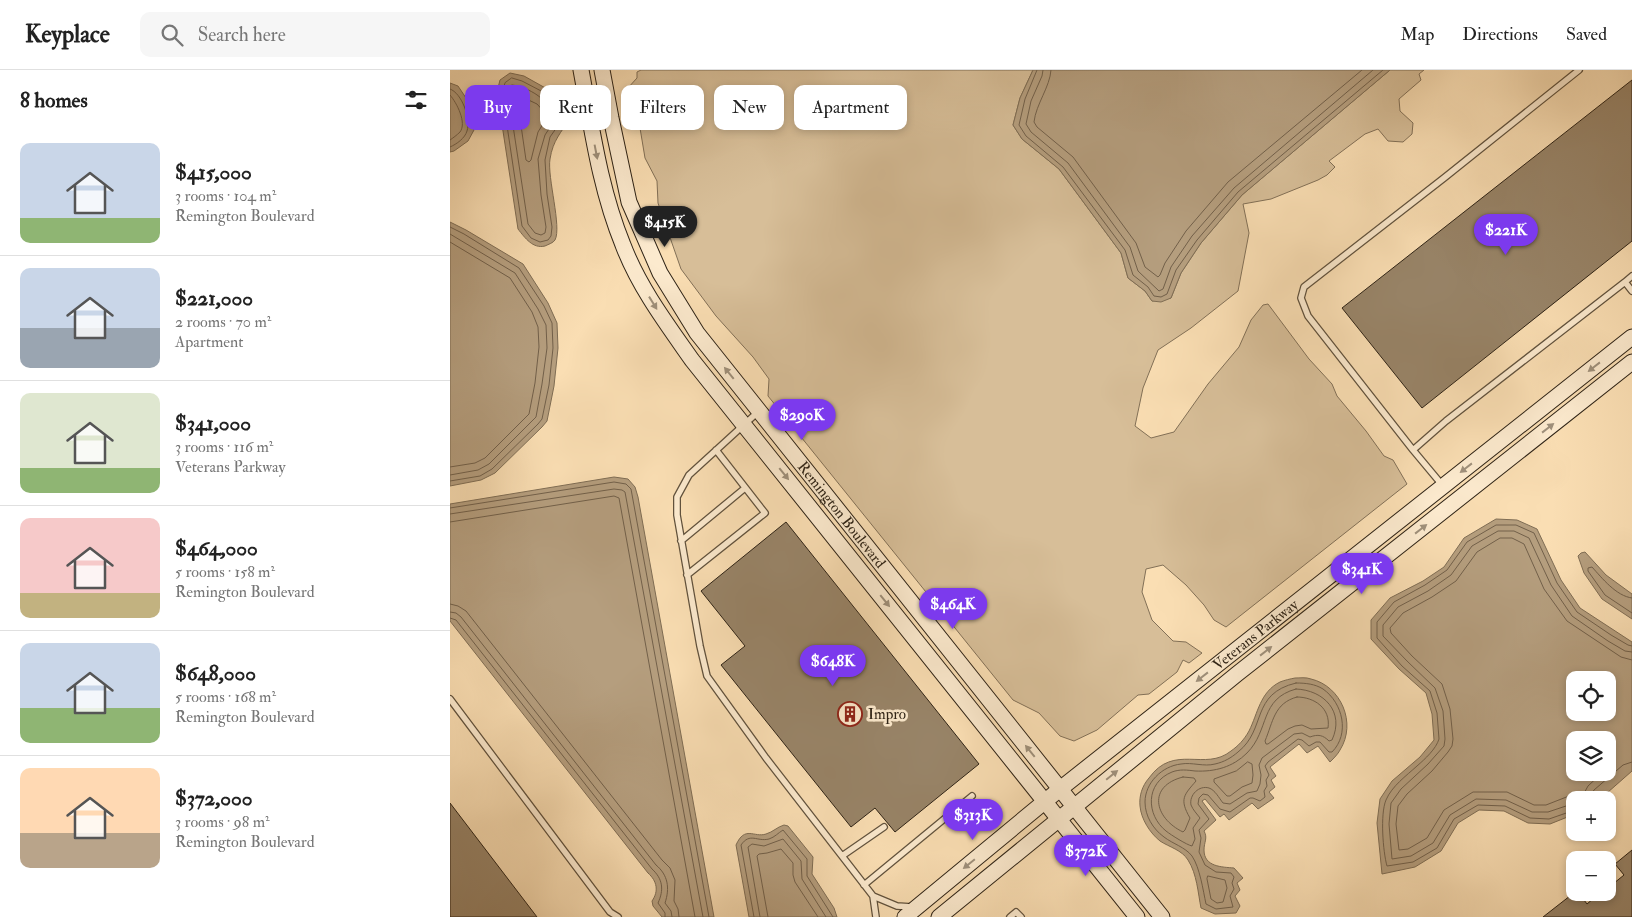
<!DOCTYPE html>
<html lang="en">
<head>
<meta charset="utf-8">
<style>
  :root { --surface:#fff; --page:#f6f6f6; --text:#222; --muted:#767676; --line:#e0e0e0; --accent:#7c3aed }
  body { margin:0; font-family:"IM FELL Double Pica",serif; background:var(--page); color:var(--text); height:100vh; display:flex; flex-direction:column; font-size:19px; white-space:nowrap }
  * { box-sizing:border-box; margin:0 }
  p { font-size:16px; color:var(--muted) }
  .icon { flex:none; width:28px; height:28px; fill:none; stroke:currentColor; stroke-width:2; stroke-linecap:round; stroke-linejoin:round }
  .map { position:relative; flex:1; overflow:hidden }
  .sheet { display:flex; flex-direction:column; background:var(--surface); width:450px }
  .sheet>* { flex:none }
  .top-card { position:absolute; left:15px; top:15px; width:475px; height:45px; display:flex; gap:10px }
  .fabs { position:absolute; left:1116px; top:601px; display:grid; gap:10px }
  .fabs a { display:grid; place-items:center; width:50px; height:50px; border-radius:10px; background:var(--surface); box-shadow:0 2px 8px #0003; font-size:25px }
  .price { position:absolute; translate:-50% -42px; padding:0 11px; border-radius:18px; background:var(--accent); color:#fff; font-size:16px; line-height:32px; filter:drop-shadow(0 1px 2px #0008) }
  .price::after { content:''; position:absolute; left:50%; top:30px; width:15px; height:11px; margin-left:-8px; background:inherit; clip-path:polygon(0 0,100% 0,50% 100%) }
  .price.selected { background:#222; color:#fff }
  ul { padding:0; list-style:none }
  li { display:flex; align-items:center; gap:15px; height:125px; padding:0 20px }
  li+li { border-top:1px solid var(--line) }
  li span { display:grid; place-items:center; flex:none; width:140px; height:100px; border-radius:10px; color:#555 }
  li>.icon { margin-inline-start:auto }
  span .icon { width:60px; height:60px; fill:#fffc; stroke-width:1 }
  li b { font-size:21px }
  h2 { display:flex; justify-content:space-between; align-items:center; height:60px; padding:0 20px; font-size:21px }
  .pill { padding:0 18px; border-radius:10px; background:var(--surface); box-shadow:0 2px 8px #0003; font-size:18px; line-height:45px }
  .pill.selected { background:var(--accent); color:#fff }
  header { display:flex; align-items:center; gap:30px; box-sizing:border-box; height:70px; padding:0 25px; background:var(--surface); border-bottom:1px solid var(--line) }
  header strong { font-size:24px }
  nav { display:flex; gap:28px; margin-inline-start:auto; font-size:18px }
  .search { width:350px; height:45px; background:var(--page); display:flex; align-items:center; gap:12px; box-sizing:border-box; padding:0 18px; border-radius:10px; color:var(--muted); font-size:19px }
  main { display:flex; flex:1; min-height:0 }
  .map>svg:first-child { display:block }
  .green { fill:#d7be98; stroke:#827057 }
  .water { fill:#b59e7e; stroke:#7f6d54; fill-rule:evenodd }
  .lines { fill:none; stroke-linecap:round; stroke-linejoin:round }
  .shore { stroke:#72604a; stroke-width:1 }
  .building { fill:#988468; stroke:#2e2316 }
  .lane-casing { stroke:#61523d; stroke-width:8 }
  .secondary-casing { stroke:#2e2316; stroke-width:17 }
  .lane { stroke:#fceace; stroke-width:5.5 }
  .secondary { stroke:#fceace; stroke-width:15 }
  .oneway { fill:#9f907b }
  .labels { text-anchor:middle; stroke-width:5; stroke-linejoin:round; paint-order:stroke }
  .street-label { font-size:15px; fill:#2e2316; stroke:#fceace }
  .poi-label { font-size:15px; fill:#2e2316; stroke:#fceace; text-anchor:start }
</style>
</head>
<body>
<header>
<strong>Keyplace</strong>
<div class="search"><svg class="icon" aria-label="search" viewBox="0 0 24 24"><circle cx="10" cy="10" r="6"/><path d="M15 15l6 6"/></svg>Search here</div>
<nav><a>Map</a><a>Directions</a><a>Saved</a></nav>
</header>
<main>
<section class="sheet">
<h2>8 homes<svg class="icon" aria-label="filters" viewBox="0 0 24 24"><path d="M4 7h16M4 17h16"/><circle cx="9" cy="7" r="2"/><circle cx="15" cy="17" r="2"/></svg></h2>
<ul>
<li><span style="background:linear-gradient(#c9d6e8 75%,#8fb573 0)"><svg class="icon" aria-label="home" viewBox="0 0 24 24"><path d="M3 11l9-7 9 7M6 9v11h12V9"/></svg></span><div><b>$415,000</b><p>3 rooms · 104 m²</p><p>Remington Boulevard</p></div></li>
<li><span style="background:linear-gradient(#c9d6e8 60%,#9aa5b1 0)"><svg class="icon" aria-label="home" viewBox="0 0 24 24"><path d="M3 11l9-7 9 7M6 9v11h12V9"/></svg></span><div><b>$221,000</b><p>2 rooms · 70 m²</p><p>Apartment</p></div></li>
<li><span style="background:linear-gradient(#dfe7d0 75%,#8fb573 0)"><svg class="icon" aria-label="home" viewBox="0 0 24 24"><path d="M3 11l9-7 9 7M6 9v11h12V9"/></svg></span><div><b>$341,000</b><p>3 rooms · 116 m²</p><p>Veterans Parkway</p></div></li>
<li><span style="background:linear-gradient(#f6c9c9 75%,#c2b280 0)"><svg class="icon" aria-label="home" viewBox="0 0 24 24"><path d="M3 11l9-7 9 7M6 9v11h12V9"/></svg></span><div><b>$464,000</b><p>5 rooms · 158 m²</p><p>Remington Boulevard</p></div></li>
<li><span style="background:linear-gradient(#c9d6e8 65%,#8fb573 0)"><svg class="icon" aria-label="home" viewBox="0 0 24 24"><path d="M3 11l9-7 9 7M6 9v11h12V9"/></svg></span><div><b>$648,000</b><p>5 rooms · 168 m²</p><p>Remington Boulevard</p></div></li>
<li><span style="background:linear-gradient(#ffd9b3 65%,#b9a48a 0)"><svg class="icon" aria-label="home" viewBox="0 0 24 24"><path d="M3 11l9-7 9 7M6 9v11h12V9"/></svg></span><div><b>$372,000</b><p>3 rooms · 98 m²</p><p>Remington Boulevard</p></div></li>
</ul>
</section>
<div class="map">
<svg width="1182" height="847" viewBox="0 0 1182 847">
  <rect width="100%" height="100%" fill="#fadeb3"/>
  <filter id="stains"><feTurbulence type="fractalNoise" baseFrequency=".004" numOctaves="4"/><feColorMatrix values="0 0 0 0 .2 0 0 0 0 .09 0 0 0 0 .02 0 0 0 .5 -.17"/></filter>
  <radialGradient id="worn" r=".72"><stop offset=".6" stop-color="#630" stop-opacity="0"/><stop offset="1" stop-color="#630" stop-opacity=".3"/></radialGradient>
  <!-- green -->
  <path class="green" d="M191,0H583L570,28L563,55L572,69L609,99L671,183L678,208L695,221L702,231L721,228L731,203L751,173L792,125L940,0H974L969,4L971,10L949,29L950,41L963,53L962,64L953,72L938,71L928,59L915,64L879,91L885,97L877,105L868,110L821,129L793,134L799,163L788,221L741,258L708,280L693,318L685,356L701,368L724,362L758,314L789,277L801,250L813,235L818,234L859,289L882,314L887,326L916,361L934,386L943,390L957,414L776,557L764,550L754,535L736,515L713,495L696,499L692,522L702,550L723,571L736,572L752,583L739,593L733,590L727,602L699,624L688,625L647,660L624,671L610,666L589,643L563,630L318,326L319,309L303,287L266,246L231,199L208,133L207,111L195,88L186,34L177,19L187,8V2Z"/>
  <!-- water -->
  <path class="water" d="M583,0H940L792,125L751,173L731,203L721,228L711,232L702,231L695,221L678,208L671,183L609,99L572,69L563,55L570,28Z
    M60,3L74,6L99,20L108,29L121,34L118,40L120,48C111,63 103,70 100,89C97,107 112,157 105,170C103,173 99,174 95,176C83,179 75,168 68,159L47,22L50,10Z
    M0,13L8,16L20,34L24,60L18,71L4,81L0,82Z
    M0,152L16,160L73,194L98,233L107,253L108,278L104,316L97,351L92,357L45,403L31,410L0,416Z
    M164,407L178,409L185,417L188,427L264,847H212L203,836L202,831C209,821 207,811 198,803L0,551V434Z
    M1046,449L1067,450L1087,459L1111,510L1130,538L1182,572V701L1149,730H1125V744L1100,754L1078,753L1054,741L1029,740L1008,753L991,781L965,797L932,804L927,753L930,729L942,711L970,687L984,670L982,644L976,623L949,599L921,569V550L940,528L973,511L994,497L1014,468ZM1125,610H1158V642H1125ZM1125,670H1158V702H1125Z
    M1135,482L1156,505L1182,524V549L1152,529L1134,503L1128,486L1131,483Z
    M845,608C850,608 856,607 861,609C891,616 907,653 890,680C888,684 884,688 880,692L868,676L857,683L849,674L820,697L826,706L821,710L825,717L819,722L824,728L808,739L802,733L779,750L774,744L770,747L755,729L752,731L766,750L754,761C758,768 754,772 754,780C754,797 772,797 784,798L793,808L787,813L790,820L785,826L790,836L786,843L765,844L751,838C748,823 747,804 738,790C732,780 719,777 710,771C700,763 691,749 690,736C689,726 692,716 699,708C724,673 755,702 781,681C788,676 794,670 799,661C808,643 810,622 830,612C835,610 840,609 845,608Z
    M334,755L338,756L363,787L362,804L384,838L387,847H299L286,775C295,755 304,768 316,764C323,762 327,757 334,755Z"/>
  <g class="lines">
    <!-- shore -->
    <path class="shore" d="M587,0L575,29L569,55L576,66L613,97L675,180L683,205L698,217L704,226L711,227L717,224L726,200L747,170L788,122L933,0
      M593,0L592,6L581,31L576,54L581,62L618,93L680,177L688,201L709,221L713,219L721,197L742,166L784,118L923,0
      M601,0C600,17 586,34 584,52L587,57L623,87L686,173L695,197L708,207L710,205L715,193L736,161L778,112L912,0
      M62,8L72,11L95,23L104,33L113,38L114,47L100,67L95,90L97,124L102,157L101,166L98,170L90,172L81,168L72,156L52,22L55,13Z
      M62,15C72,16 84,22 91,28C97,33 100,38 107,41L108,45L95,65L88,89L91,125L96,157L95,163L91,165L85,163L78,154L58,23Z
      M0,19C12,23 21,49 17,61C15,68 7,74 0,77
      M0,25C7,33 17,53 10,62C7,65 3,68 0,70
      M68,25L87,34L98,46L88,62L81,90L79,92L76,90L67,28Z
      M0,157L14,164L69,198L94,236L102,253L103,278L99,315L92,349L88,354L42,399L30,406L0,411
      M0,164L65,203L88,239L96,255L97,278L92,314L86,347L39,394L28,400L0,405
      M0,172L60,208L82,242L88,257L89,277L85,313L79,344L35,388L25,393L0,397
      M0,438L164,412L176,414L181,419L259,847
      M0,444L164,419L172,420L175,422L253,847
      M0,452L164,426L169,428L245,847
      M1182,528C1166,526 1152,508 1142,497L1138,498V501L1155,525L1182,543
      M0,534L8,536L16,541L212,790L220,798L225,810L224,831L228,839L229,847
      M0,542L6,543L11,547L206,795C218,805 220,818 215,833L221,841L222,847
      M0,548L6,550L202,799C213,809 214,820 208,833L215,843V847
      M846,613C856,613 865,614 873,619C893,633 900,664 882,682H879L870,672H866L859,676L852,670L848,669L818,692L815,696L819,705L816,710L817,716L814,721L815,727L810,731L803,728H800L780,742L770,739L758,725L753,724L749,728L748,734L759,749L749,760L751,768L749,782L755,795L766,802L781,803L784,807L782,813L784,819L780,826L783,837L766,839L756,834C753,820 750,798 742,786C735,777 723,774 714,767C703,759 695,746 695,732C695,713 712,696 731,694C742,692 754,697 765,694C774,692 781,688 788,682C817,659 800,624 846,613Z
      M846,619C874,620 895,642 882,670L879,671C873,665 868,664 860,667L852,663L844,664L812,688L809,695L811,705L810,714L807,721L797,723L780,734L773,733C769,728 765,720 759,718C749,715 739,725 741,735C743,740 747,744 750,748L743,758L745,769L742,776C737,775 721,765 716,761C696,745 695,713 722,702C730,699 737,700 745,701C765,702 783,697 797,683C820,660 809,629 846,619Z
      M847,627C864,627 881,638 878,658L861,659L852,655L845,656L838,659L818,674H816L815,671C823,652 824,633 847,627Z
      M798,692L802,694L803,705L802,713L792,717L780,726H777L764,712V709L786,701Z
      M1153,702L1138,716L1132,727L1119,726L1096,735H1084L1057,722H1023L994,740L977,768L958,779L949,780L946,754L948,736L957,724L982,701L998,682L1002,676L1003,669L1000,639L992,614L962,586L941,563L940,558L953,543L982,527L1006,511L1027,482L1050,468H1062L1074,474L1094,519L1117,551L1171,587L1182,590
      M733,707L744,708L746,711C734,725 729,729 740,748L735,760L733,762C704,748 697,716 733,707Z
      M1140,730L1141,725L1144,720L1173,695L1182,692
      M1125,733L1098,742H1082L1056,730L1026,729L1000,745L983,773L961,786L942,789L939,754L941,733L951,719L978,694L994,676L995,669L993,641L985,618L957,591L933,566V555L948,537L978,521L1001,505L1022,476L1048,461H1064L1079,468L1101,515L1122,546L1158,571L1175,581L1182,582
      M1125,740L1099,749L1080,748L1055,736L1028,735L1004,749L987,778L963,792L937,796C933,782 930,744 936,730C942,716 956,706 967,696C975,689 986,679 989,669L987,643L980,621L952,596L927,568V552L944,532L975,515L997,500L1017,472L1046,455H1066L1084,463L1107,513L1127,542L1161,565L1178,575L1182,576
      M758,806L775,810L777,818L773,832L767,833L761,829L757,809Z
      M304,847L291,775C300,762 307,772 319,769C325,767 328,763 333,760L357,789V806L383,847
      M310,847L298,777L302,774L314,776L333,769L351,791L352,809L376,847
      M318,847L307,786L309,784L317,783L331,779L343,793V805L345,812L368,847"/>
  </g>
  <!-- building -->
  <path class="building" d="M1182,10V171L972,338L892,238Z
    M336,452L529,694L445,762L425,738L401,757L271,595L295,576L251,521Z
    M0,733L87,847H0Z
    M1182,780V847H1093L1125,822H1128L1137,834L1151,822H1158V818L1174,805L1165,794Z"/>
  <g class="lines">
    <defs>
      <path id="lane" d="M1182,206L1175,212L1182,221
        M309,341L239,405L227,427V445L250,576L257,606L316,688L423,826
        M963,380L858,246L851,228L854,217L994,108L1129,0
        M993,416L963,380L996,351L1175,212
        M231,471L295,418
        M237,505L315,443L266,380
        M0,629L160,842L168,847
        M392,786L434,757
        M414,815L522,726
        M426,847L423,826L447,836L462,837
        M560,847L566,842L571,847"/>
      <g id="secondary">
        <path d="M131,0C142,59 150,119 173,175C189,217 216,253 242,290L687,847"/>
        <path id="s1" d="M152,0L161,48L179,132L210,203L247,263L712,847"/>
        <path id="s2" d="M455,847L610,719L1182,267"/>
        <path d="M489,847L787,604L1182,292"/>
      </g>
    </defs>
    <!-- lane casing -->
    <use href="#lane" class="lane-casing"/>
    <!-- secondary casing -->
    <use href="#secondary" class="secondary-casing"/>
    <!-- lane -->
    <use href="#lane" class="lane"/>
    <!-- secondary -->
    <use href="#secondary" class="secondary"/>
  </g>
  <!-- one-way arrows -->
  <defs><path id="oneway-solid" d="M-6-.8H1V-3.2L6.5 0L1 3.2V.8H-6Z" transform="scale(1.25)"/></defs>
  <g class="oneway">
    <use href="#oneway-solid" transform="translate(146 82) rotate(79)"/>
    <use href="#oneway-solid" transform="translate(203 233) rotate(58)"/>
    <use href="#oneway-solid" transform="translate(1144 297) rotate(142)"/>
    <use href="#oneway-solid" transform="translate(279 303) rotate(-129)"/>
    <use href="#oneway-solid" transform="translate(1098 358) rotate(-38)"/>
    <use href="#oneway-solid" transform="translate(1016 398) rotate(142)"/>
    <use href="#oneway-solid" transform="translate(334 404) rotate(51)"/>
    <use href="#oneway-solid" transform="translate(971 459) rotate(-38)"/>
    <use href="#oneway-solid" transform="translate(435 531) rotate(51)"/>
    <use href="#oneway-solid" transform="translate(816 581) rotate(-38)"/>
    <use href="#oneway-solid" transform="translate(752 607) rotate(142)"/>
    <use href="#oneway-solid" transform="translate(580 681) rotate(-129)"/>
    <use href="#oneway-solid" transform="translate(662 705) rotate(-39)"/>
    <use href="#oneway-solid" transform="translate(519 794) rotate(141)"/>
  </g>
  <!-- icons -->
  <defs>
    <symbol id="building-ring" viewBox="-11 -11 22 22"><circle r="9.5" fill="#fceace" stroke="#8f2418" stroke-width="1.5"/><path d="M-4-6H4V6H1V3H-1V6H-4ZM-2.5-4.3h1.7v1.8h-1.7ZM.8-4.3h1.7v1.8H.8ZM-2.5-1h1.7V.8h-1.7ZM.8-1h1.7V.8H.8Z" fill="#8f2418"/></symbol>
  </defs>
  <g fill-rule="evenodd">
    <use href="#building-ring" x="386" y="630" width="28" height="28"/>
  </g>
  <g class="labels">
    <!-- street labels -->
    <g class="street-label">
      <text dy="5" stroke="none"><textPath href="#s1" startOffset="515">Remington Boulevard</textPath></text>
      <text dy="5" stroke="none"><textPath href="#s2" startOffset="450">Veterans Parkway</textPath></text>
    </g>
    <!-- poi labels -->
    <g class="poi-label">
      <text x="418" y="649">Impro</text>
    </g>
  </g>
  <rect width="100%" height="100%" filter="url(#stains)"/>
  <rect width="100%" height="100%" fill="url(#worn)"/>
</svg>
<div class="fabs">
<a><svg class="icon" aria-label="locate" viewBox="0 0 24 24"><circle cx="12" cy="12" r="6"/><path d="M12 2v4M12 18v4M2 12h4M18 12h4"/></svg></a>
<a><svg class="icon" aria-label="layers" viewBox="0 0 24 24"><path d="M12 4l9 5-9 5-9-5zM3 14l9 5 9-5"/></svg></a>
<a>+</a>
<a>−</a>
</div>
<b class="price selected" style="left:215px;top:178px">$415K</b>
<b class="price" style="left:1056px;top:186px">$221K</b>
<b class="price" style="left:352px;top:371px">$290K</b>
<b class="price" style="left:912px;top:525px">$341K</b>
<b class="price" style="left:503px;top:560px">$464K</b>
<b class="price" style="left:383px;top:617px">$648K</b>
<b class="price" style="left:523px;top:771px">$313K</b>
<b class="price" style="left:636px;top:807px">$372K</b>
<div class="top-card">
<a class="pill selected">Buy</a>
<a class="pill">Rent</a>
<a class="pill">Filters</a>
<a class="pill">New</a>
<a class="pill">Apartment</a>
</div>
</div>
</main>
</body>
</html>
